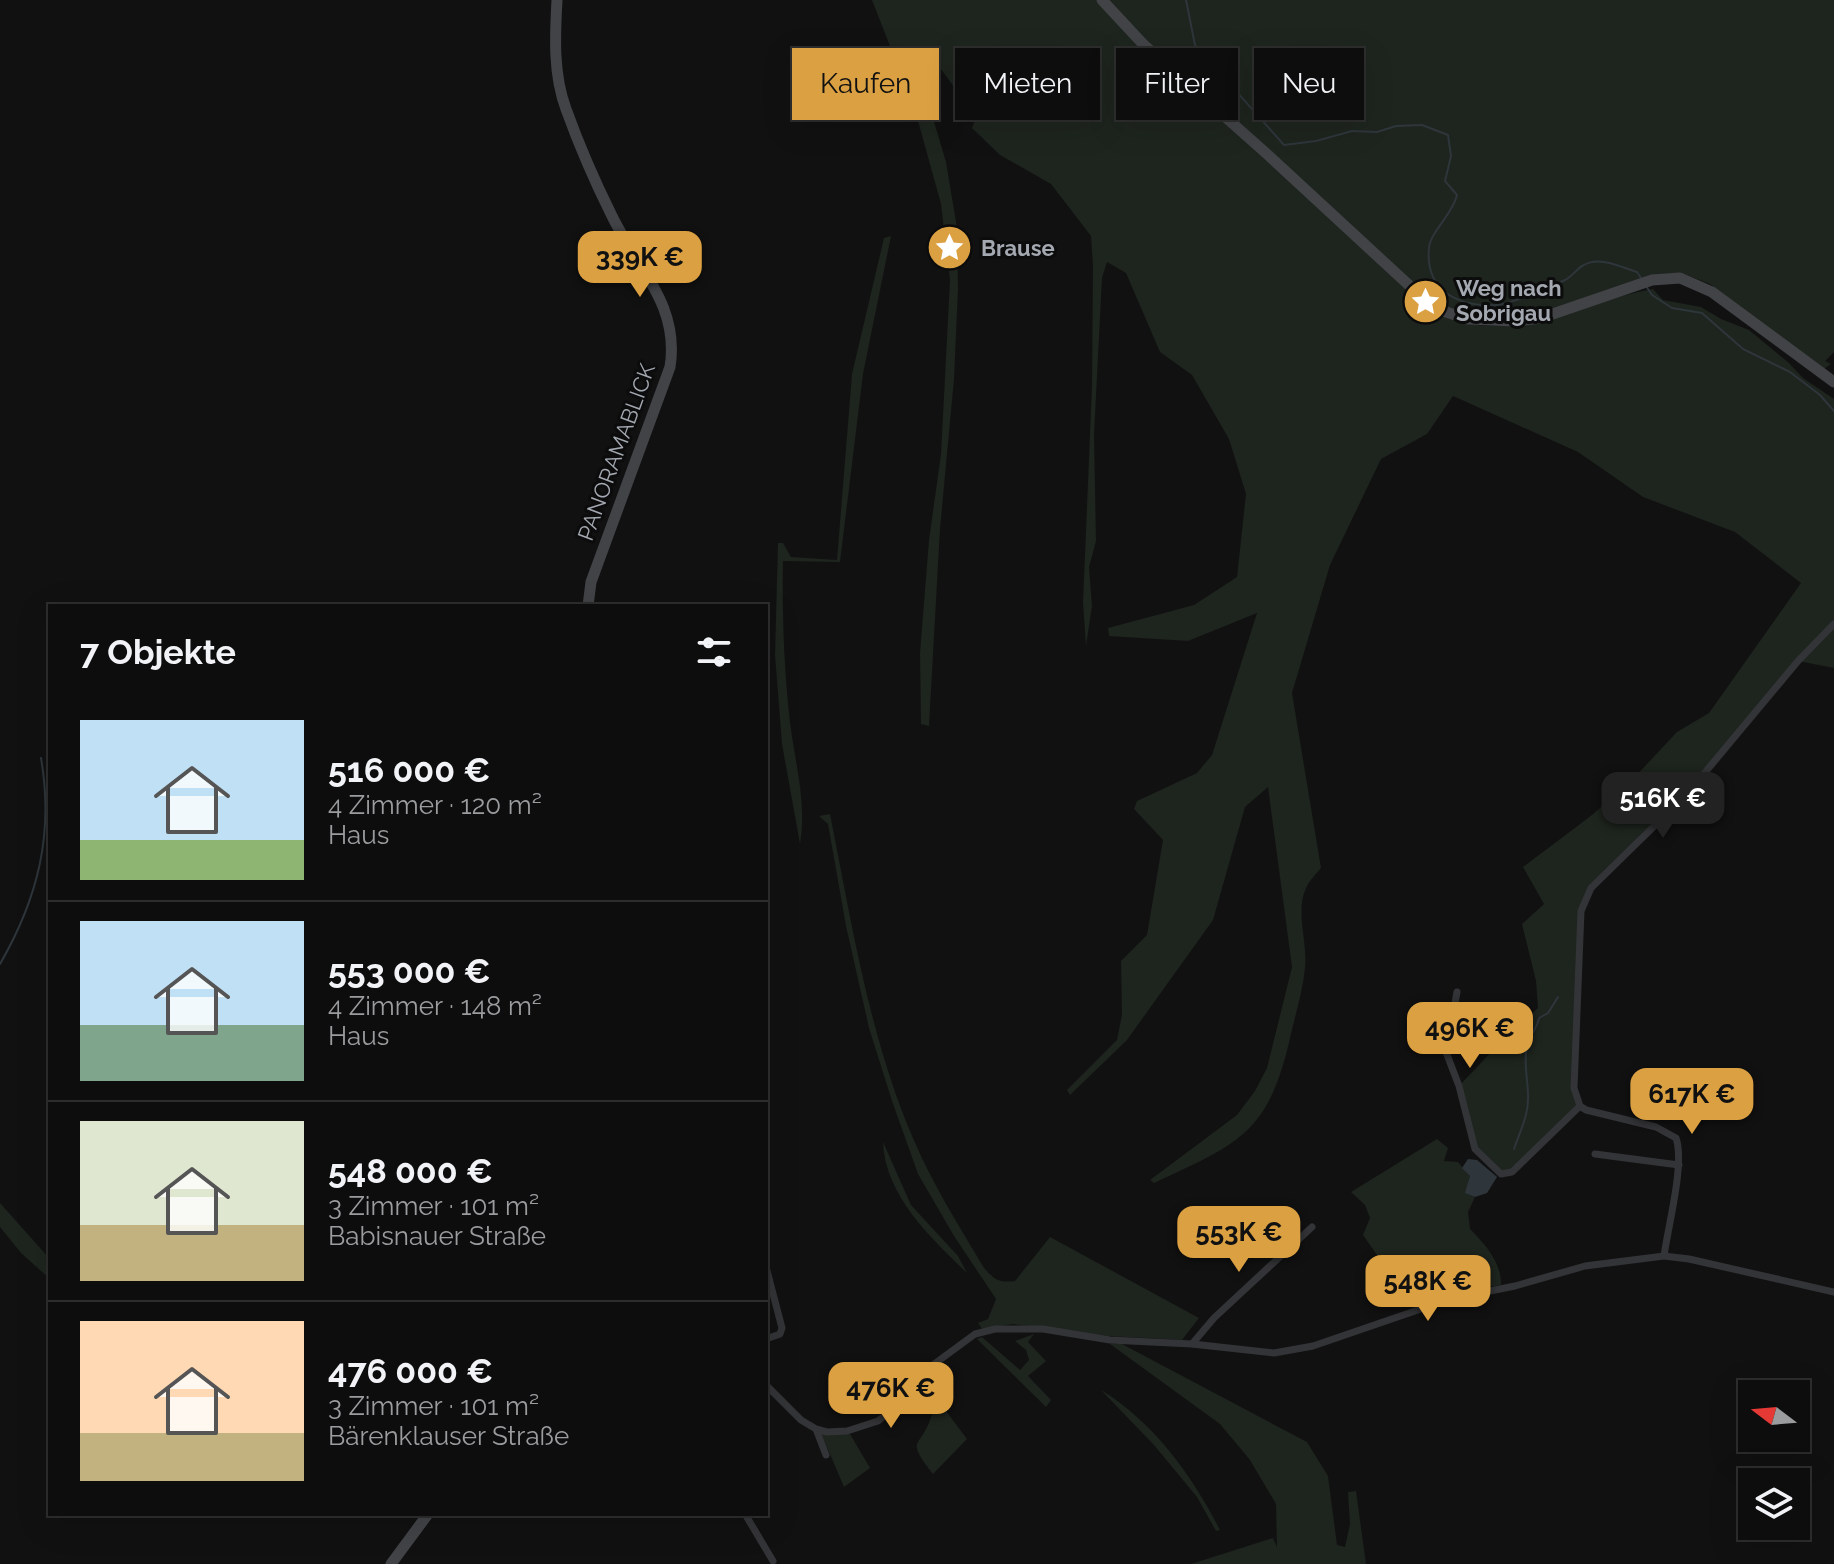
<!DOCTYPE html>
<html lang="de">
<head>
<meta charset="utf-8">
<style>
  :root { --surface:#0d0d0e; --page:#161617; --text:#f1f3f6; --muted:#9a9c9e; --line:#2d2d2e; --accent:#dba041 }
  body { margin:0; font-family:Raleway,sans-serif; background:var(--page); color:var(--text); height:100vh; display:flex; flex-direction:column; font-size:30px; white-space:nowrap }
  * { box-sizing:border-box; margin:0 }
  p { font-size:26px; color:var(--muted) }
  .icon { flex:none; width:44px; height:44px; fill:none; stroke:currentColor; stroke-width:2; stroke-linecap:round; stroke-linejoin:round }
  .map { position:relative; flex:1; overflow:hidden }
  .details { position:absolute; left:48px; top:604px; width:720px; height:912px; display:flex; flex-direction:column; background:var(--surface); border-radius:0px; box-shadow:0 8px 32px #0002,0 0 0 2px var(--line) }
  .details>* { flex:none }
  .top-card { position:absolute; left:792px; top:48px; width:760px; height:72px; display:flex; gap:16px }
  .needle { width:52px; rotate:286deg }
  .buttons { position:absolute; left:1738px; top:1380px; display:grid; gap:16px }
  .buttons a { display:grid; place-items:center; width:72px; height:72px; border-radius:0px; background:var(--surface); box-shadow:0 8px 32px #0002,0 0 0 2px var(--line); font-size:40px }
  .price { position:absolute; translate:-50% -68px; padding:0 18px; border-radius:16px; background:var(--accent); color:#111; font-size:26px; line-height:52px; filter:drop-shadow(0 2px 4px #0008) }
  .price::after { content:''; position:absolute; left:50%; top:48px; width:24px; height:18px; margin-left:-12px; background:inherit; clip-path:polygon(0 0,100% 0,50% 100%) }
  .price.on { background:#222; color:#fff }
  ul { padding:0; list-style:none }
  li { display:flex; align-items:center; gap:24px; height:200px; padding:0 32px }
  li+li { border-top:2px solid var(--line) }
  li span { display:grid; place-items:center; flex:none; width:224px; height:160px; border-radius:0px; color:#555 }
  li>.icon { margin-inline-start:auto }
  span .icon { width:96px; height:96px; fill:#fffc; stroke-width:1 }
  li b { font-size:34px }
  h2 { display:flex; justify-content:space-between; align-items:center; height:96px; padding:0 32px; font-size:34px }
  .tag { padding:0 28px; border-radius:0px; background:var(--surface); box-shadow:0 8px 32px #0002,0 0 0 2px var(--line); font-size:28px; line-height:72px }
  .tag.on { background:var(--accent); color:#111 }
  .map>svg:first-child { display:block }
  .green { fill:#1e241e }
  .water { fill:#2e363b }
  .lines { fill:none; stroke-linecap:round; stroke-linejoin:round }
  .stream { stroke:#2e363b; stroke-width:2 }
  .street { stroke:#333437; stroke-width:7 }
  .secondary { stroke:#414347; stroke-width:11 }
  .labels { text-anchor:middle; stroke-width:6; stroke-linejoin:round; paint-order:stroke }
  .poi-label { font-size:22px; font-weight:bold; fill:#a4a9b1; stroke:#0c0c0d; text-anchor:start }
  .street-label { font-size:22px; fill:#a4a9b1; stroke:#0c0c0d }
</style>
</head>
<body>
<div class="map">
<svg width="1834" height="1564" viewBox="0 0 1834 1564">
  <rect width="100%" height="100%" fill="#111112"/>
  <!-- green -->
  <path class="green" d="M872,0H1834V352L1825,361L1831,364L1824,369L1710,284L1684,274L1544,313L1467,324C1545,334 1583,301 1653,289L1663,300L1701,307L1721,319L1749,330L1789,363L1803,378L1834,399V668L1798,661L1687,794L1591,888L1581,911L1574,1088L1580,1106L1506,1174L1475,1149L1459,1086L1510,1032L1538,1008L1536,981L1522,924L1544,904L1523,867L1592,815L1631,781L1677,732L1709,713L1801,583L1735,532L1643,497L1578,452L1453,396L1427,434L1381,459L1330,565L1292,693L1321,868C1316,874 1309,881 1306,888C1295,912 1308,942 1305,968C1303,990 1296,1012 1291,1034C1269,1133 1241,1143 1154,1183L1150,1180L1237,1115L1255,1091L1267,1068L1292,967L1268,787L1245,807L1213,920L1127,1040L1070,1095L1067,1090L1117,1040L1122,1015L1121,961L1147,935L1163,840L1134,809L1137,801L1197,773L1212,755L1257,613L1188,641L1109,636L1108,628L1194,605L1237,577L1246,494L1229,439L1192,375L1160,352L1126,273L1107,262L1102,278L1094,435L1096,541L1089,567L1092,606L1086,646L1083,603L1092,386L1093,266L1091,236L1051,184L1000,155L972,128L976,117L924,46L907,50L922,81L946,162L957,228L958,289L954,379L940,529L929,726L921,724L920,653L929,540L941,454L950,280L941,204L915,110Z
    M891,236L863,374L840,562L783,561C782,615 784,668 790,722C795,763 807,803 800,844L782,744L775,655L778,543H783L791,557L837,560L852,374L884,238Z
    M830,814C853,929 871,1049 921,1156C939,1194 962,1231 984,1268C995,1280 999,1283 1015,1281L1050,1237L1199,1318L1182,1340L1107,1336L1013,1324L982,1329L978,1323L988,1319L996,1299L954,1236L918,1174L892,1101L869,1028L846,926L828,824L819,816Z
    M1437,1139L1448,1148L1444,1161L1458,1162L1470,1176L1466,1193L1475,1197L1468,1212L1470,1229C1485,1244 1502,1263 1501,1285L1458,1292L1445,1275L1427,1274L1394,1260L1381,1272L1375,1263L1377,1255L1363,1235L1370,1218L1365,1205L1351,1192Z
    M883,1142L911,1205L958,1256L967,1273C931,1238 885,1196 883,1142Z
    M0,1203L50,1259V1279L21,1253L0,1227Z
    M1034,1334L1028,1342L1046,1361L1028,1376L1051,1400L1046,1407L977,1339L982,1337L1020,1370L1029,1360L1026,1350L1015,1341Z
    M1110,1344H1122L1307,1442L1328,1476L1337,1545L1345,1547L1350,1524L1348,1492L1356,1491L1366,1564H1191L1273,1538L1277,1547L1276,1504L1250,1460L1220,1424Z
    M1101,1390C1154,1422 1193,1477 1220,1530L1216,1531L1197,1497L1154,1445Z
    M934,1395L967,1439L933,1474C903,1436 922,1450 932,1414L926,1405Z
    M821,1433L850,1434L870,1468L844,1487Z"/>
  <!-- water -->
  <path class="water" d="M1468,1159L1477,1160L1497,1177L1487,1193L1475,1197L1465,1193L1470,1176L1462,1168Z"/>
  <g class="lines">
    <!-- stream -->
    <path class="stream" d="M1186,0L1195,45L1284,145L1316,141L1352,131L1377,132L1396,126L1422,125L1448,135L1451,156L1445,181L1457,195C1453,214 1430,232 1429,248C1425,290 1457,307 1496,305C1511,304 1550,287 1565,280C1573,276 1577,268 1584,265C1600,256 1621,267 1637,272L1641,278
      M1646,286L1652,295L1672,308L1702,313L1743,349L1790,372L1820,395L1834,411
      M0,964C38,898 54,834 41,758
      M1514,1149C1520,1131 1529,1115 1528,1096C1528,1078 1523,1064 1527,1046C1528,1036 1537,1030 1539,1018L1548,1013L1558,997"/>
    <!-- street -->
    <path class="street" d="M1457,992L1446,1052L1459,1086L1475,1149L1501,1174L1512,1172L1580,1106
      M1595,1154L1679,1165
      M1664,1256C1668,1226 1685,1164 1676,1138L1656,1127L1586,1110L1580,1106L1574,1088L1581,911L1591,888L1687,794L1798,661L1834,624
      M766,1267L782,1328L780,1334L766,1339
      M1192,1344L1214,1318L1312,1227
      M766,1385L801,1420L816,1429L827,1432L847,1431L878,1421L888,1413L926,1370L975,1334L995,1329H1043L1110,1340L1192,1344L1274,1353L1313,1346L1450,1299L1515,1286L1585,1266L1664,1256L1689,1259L1834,1292
      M816,1429L826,1455
      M745,1514L773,1561"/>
    <!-- secondary -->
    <path class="secondary" d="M557,0C555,36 553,74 566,109C579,145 595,182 612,216C637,268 680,305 670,367L591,582L588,606
      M1102,0L1143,44L1267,154L1412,288L1446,312L1468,319L1515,321L1541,318L1652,280L1680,278L1712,292L1834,382
      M391,1564L428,1514"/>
  </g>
  <!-- icons -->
  <defs>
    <symbol id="sight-disc" viewBox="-11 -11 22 22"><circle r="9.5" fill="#dba041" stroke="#0c0c0d"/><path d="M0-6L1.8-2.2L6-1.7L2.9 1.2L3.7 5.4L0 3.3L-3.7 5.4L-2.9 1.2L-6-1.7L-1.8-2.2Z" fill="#fff"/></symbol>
  </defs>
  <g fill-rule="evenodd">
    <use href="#sight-disc" x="924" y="222" width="51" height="51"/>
    <use href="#sight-disc" x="1400" y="276" width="51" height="51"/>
  </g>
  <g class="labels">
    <!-- poi labels -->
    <g class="poi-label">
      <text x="981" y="256">Brause</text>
      <text x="1456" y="296">Weg nach<tspan x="1456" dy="25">Sobrigau</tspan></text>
    </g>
    <!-- street labels -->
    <g class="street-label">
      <text transform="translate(616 452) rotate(-70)" y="8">PANORAMABLICK</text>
    </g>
  </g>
</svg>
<div class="buttons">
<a><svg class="needle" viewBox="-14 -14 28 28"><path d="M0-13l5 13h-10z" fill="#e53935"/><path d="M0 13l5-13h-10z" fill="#9a9c9e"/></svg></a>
<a><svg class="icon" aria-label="layers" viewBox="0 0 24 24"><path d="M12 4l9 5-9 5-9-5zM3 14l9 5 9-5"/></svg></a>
</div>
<b class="price" style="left:640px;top:299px">339K €</b>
<b class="price on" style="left:1663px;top:840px">516K €</b>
<b class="price" style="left:1470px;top:1070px">496K €</b>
<b class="price" style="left:1692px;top:1136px">617K €</b>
<b class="price" style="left:1239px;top:1274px">553K €</b>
<b class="price" style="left:1428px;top:1323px">548K €</b>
<b class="price" style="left:891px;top:1430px">476K €</b>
<div class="top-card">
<a class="tag on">Kaufen</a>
<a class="tag">Mieten</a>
<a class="tag">Filter</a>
<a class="tag">Neu</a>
</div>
<section class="details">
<h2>7 Objekte<svg class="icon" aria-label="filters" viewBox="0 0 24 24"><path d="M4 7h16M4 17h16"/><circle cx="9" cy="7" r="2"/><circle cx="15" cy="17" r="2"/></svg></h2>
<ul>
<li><span style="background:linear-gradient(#bfe0f5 75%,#8fb573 0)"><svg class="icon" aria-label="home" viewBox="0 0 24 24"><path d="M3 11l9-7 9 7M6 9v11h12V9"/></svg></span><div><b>516 000 €</b><p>4 Zimmer · 120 m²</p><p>Haus</p></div></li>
<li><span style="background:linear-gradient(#bfe0f5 65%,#7fa58c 0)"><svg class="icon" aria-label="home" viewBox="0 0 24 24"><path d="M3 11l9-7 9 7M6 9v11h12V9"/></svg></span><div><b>553 000 €</b><p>4 Zimmer · 148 m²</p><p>Haus</p></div></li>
<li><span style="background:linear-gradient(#dfe7d0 65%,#c2b280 0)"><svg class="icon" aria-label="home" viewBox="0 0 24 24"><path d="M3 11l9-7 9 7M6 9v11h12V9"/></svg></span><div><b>548 000 €</b><p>3 Zimmer · 101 m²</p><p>Babisnauer Straße</p></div></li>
<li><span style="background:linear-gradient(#ffd9b3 70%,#c2b280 0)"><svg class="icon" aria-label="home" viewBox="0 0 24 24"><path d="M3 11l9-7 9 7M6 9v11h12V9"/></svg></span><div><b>476 000 €</b><p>3 Zimmer · 101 m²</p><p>Bärenklauser Straße</p></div></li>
</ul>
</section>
</div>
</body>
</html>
